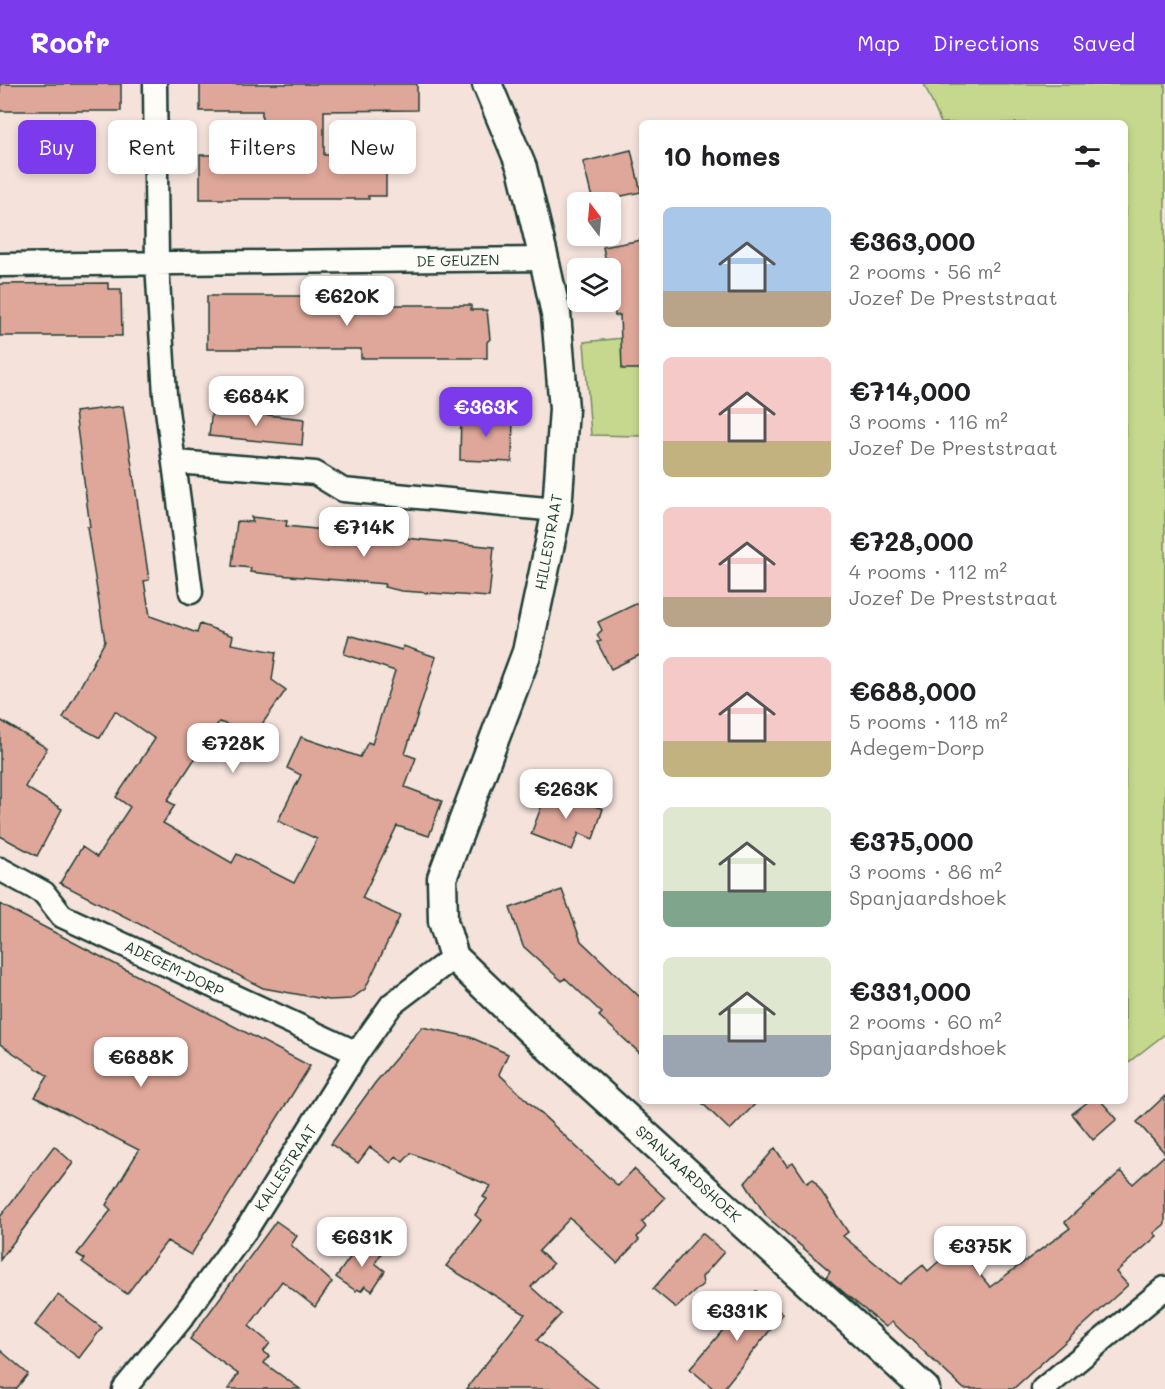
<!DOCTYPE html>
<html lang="en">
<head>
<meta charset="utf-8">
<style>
  :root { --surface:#fff; --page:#f6f6f6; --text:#202124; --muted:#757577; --accent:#7c3aed }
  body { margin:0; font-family:Mali,sans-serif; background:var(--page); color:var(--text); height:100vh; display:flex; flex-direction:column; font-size:22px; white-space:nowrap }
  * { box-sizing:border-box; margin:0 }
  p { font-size:20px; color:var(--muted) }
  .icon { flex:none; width:33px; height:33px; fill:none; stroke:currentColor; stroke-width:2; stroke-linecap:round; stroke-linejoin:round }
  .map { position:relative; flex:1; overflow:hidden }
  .details { position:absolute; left:639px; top:36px; width:489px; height:984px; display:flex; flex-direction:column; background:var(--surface); border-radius:9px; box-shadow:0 3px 9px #0003 }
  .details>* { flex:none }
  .banner { position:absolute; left:18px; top:36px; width:531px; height:54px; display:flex; gap:12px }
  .needle { width:39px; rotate:344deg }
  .buttons { position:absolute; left:567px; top:108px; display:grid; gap:12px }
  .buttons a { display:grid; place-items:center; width:54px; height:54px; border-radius:9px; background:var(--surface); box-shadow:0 3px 9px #0003; font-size:30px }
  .price { position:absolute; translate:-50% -51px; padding:0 14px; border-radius:12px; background:#fff; color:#222; font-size:20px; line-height:39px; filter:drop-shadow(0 2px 3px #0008) }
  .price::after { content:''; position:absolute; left:50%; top:36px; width:18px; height:14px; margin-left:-9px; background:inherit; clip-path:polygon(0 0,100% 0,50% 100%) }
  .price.current { background:var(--accent); color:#fff }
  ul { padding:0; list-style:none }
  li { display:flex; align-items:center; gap:18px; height:150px; padding:0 24px }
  li span { display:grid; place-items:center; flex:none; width:168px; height:120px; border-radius:9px; color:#555 }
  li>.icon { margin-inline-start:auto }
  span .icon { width:72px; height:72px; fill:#fffc; stroke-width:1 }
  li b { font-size:26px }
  h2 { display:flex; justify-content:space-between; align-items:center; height:72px; padding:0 24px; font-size:26px }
  .chip { padding:0 21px; border-radius:9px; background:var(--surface); box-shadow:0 3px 9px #0003; font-size:21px; line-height:54px }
  .chip.current { background:var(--accent); color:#fff }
  header { display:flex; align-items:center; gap:36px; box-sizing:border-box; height:84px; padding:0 30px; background:var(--accent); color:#fff }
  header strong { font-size:28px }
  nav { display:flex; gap:33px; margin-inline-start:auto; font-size:21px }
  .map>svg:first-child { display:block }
  .green { fill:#c6d88d; stroke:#728a60; stroke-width:1.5 }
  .building { fill:#dfa799; stroke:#1f3d34; stroke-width:1.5 }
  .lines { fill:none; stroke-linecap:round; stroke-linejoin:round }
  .minor-casing { stroke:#1f3d34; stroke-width:27 }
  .tertiary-casing { stroke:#1f3d34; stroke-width:33 }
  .minor { stroke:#fdfcf7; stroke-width:22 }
  .tertiary { stroke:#fdfcf7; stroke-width:28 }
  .labels { text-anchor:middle; stroke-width:6; stroke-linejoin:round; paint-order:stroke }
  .street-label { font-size:15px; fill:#1f3d34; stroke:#fdfcf7 }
</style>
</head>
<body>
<header>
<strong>Roofr</strong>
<nav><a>Map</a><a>Directions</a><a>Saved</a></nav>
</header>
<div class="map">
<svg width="1165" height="1305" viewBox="0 0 1165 1305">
  <rect width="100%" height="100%" fill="#f4e2db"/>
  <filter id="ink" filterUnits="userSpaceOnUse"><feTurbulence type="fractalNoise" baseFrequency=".0167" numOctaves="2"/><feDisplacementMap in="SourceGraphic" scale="12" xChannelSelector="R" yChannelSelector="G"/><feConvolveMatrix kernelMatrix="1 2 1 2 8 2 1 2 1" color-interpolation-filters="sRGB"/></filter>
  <g filter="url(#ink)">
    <!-- green -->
    <path class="green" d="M924,0H1165V950L1125,981V39H941Z
      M642,252V352L591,351L584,258Z"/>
    <!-- building -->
    <path class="building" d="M0,0H121V27H0Z
      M200,0H417V26L324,27V71L386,70V112H368L369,115H200V71H261L262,27H200Z
      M631,66L641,108L593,118L583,78Z
      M642,156V285H622L620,231L615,232L610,184H607L603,163Z
      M108,199V205H121L122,252H0V200Z
      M207,212H321V218L334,217V221H471V226H487L490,255L487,258V274H361V265H207Z
      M123,322L149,496L144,497L150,532L197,549L200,540L233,552L231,560L276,568L272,596L286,606L255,650L219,638L167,717L175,721L163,739L232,779L237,770L294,799L317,755L278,737L301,691L287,684L301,653L360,673L368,658L372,660L395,587L344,570L349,551L402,566L403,562L436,573L405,670L416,674L405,703L442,717L429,752L397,742L362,814L400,832L365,905L351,915L329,916L263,904L60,799L82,763L97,773L130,723L116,713L155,655L115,627L100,654L63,634L105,557L87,443H90L75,328Z
      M212,325L304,335L302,361L209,352Z
      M461,330L513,332L512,378L460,376Z
      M251,433L287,437L286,442L494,463L489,513L402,507L384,503L385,500L278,491L250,488L251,484L232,482L237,437L253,438Z
      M642,517V570L611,585L597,558L601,557L597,551L602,546L598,538Z
      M0,636L47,664L25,703L62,725L37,772L0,752Z
      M548,705L603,725L593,755L579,749L572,766L531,750Z
      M562,806L581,857L642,915V971L599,932L602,929L565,894L562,897L523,862L510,824Z
      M0,820L310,982L191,1171L167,1157L127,1210L82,1178L85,1175L77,1170L111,1126L106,1121L139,1066L35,1013L48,992L0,960Z
      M422,943L470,953L508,970L499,990L618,1102L634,1085L665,1114L642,1138L646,1143L637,1153L639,1156L617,1179L570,1134L539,1167L553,1180L531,1203L561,1230L537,1256L599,1305H466L525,1230L446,1182L481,1136L475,1131L487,1115L483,1113L491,1102L411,1069L403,1078L396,1072L391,1079L370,1063L358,1079L331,1060L375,999Z
      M1165,1012V1069L1137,1038Z
      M700,1017H758L730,1046Z
      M1089,1017H1101L1117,1035L1093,1056L1072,1030Z
      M54,1062L73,1079L0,1176V1133Z
      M775,1064L787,1082L793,1078L807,1099L813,1095L848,1148L843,1152L900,1200L923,1181L928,1187L946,1171L953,1179L964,1171L990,1203L1070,1144L1065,1138L1121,1087L1133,1100L1165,1071V1140L1154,1149L1157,1152L1116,1188L1128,1201L1013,1305H964L892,1238L886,1243L848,1212L826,1193L830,1187L766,1132L745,1099Z
      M276,1137L297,1152L291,1161L332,1198L315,1223L282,1197L249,1242L270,1259L263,1268L269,1272L264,1279L300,1305H228L238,1290L190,1255Z
      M702,1149L724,1168L702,1193L703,1200L676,1224L653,1205Z
      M364,1154L381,1170L375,1179L385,1187L372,1207L365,1202L361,1207L357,1205L356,1207L336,1193Z
      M756,1207L783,1230L723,1305H714L690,1285Z
      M58,1211L102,1244L79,1274L35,1241Z
      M0,1266L28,1290L16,1305H0Z"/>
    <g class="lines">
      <defs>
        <path id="minor" d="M155,0L157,179L165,311L191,508
          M0,181L544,175
          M176,378L315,389L343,406L557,426
          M0,785L44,809L62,832L357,969
          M124,1305L181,1235L248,1143L357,969L392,920L454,873
          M1043,1305L1165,1204"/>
        <path id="tertiary" d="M487,0L522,84L544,175L556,230L564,325L557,426L527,568L442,794L443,837L454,873L530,946L925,1305"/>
      </defs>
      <!-- minor casing -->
      <use href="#minor" class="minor-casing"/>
      <!-- tertiary casing -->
      <use href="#tertiary" class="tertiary-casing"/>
      <!-- minor -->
      <use href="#minor" class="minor"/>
      <!-- tertiary -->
      <use href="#tertiary" class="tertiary"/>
    </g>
  </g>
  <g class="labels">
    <!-- street labels -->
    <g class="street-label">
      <text transform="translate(458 177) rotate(-1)" y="5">DE GEUZEN</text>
      <text transform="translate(549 458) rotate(-80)" y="5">HILLESTRAAT</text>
      <text transform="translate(174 885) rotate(26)" y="5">ADEGEM-DORP</text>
      <text transform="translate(286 1084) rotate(-57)" y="5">KALLESTRAAT</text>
      <text transform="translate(688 1090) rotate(42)" y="5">SPANJAARDSHOEK</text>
    </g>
  </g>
</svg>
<div class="buttons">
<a><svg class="needle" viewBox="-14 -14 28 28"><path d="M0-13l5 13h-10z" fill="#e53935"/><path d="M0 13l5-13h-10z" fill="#757577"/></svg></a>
<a><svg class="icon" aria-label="layers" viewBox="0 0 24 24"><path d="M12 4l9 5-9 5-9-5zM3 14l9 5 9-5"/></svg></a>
</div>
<b class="price" style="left:347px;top:243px">€620K</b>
<b class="price" style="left:256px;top:343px">€684K</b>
<b class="price current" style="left:486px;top:354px">€363K</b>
<b class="price" style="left:364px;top:474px">€714K</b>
<b class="price" style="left:233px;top:690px">€728K</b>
<b class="price" style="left:566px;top:736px">€263K</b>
<b class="price" style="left:141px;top:1004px">€688K</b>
<b class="price" style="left:362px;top:1184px">€631K</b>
<b class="price" style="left:980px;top:1193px">€375K</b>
<b class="price" style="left:737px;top:1258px">€331K</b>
<div class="banner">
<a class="chip current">Buy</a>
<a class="chip">Rent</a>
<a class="chip">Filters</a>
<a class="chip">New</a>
</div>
<section class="details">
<h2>10 homes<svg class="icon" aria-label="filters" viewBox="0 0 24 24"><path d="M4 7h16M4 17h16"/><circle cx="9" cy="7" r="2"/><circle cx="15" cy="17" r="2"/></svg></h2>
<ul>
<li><span style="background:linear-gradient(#a9c7e8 70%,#b9a48a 0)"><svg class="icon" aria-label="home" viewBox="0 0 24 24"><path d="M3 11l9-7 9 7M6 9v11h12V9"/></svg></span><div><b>€363,000</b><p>2 rooms · 56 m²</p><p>Jozef De Preststraat</p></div></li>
<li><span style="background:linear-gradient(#f6c9c9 70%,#c2b280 0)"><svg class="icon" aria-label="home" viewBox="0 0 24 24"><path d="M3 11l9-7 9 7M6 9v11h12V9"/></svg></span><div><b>€714,000</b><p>3 rooms · 116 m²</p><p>Jozef De Preststraat</p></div></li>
<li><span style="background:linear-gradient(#f6c9c9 75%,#b9a48a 0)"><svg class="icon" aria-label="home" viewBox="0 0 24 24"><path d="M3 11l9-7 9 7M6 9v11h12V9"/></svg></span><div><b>€728,000</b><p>4 rooms · 112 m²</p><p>Jozef De Preststraat</p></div></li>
<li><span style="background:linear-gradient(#f6c9c9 70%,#c2b280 0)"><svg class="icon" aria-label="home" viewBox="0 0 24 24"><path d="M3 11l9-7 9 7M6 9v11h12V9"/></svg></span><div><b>€688,000</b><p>5 rooms · 118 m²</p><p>Adegem-Dorp</p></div></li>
<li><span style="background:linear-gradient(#dfe7d0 70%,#7fa58c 0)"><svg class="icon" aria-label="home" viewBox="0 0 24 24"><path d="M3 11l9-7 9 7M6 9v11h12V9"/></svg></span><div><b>€375,000</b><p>3 rooms · 86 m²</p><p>Spanjaardshoek</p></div></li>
<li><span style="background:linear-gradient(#dfe7d0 65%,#9aa5b1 0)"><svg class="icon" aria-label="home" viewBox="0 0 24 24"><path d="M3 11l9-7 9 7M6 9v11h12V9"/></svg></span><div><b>€331,000</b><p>2 rooms · 60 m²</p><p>Spanjaardshoek</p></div></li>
</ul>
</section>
</div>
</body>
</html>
